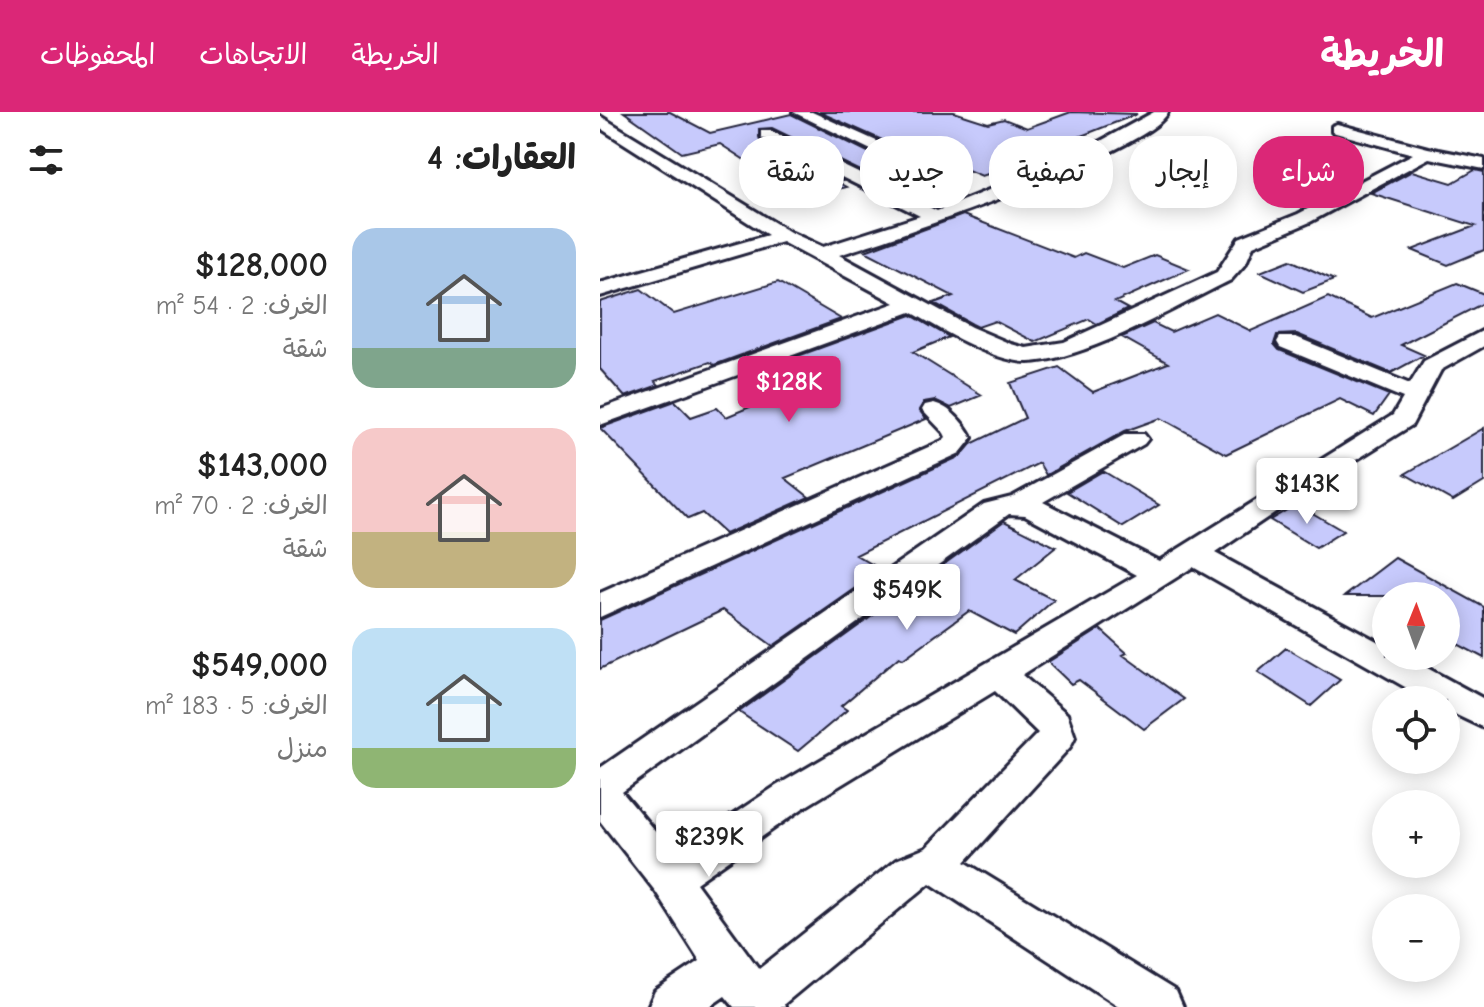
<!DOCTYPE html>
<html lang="ar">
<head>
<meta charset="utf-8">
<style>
  :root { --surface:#fff; --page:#f6f6f6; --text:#222; --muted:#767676; --accent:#db2777 }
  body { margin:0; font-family:"Comic Neue","Playpen Sans Arabic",sans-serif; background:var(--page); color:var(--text); direction:rtl; height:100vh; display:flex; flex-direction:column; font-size:30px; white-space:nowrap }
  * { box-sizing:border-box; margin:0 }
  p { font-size:26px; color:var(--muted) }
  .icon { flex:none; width:44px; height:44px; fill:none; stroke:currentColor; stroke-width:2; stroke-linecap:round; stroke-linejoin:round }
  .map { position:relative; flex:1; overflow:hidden; direction:ltr }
  .sheet { display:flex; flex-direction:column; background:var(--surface); width:600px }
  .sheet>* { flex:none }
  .top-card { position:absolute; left:24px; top:24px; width:740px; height:72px; direction:rtl; display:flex; gap:16px }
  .needle { width:52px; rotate:1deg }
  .fabs { position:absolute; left:772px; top:470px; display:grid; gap:16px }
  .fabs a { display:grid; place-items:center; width:88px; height:88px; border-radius:50%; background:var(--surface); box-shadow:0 4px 20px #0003; font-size:40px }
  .price { position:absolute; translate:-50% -68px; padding:0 18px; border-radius:8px; background:#fff; color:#222; font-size:26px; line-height:52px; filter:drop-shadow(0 2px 4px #0008) }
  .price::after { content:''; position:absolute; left:50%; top:48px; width:24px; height:18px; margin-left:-12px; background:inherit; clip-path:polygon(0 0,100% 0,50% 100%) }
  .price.current { background:var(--accent); color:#fff }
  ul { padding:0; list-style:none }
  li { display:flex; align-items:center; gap:24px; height:200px; padding:0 24px }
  li span { display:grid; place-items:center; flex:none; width:224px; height:160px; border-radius:24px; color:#555 }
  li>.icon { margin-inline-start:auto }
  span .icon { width:96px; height:96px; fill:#fffc; stroke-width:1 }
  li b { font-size:34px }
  h2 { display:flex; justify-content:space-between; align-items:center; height:96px; padding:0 24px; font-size:34px }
  .tag { padding:0 28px; border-radius:32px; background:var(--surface); box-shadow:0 4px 20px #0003; font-size:28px; line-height:72px }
  .tag.current { background:var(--accent); color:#fff }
  header { display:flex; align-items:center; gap:48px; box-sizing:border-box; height:112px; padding:0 40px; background:var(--accent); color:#fff }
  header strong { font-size:38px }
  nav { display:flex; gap:44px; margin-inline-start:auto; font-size:28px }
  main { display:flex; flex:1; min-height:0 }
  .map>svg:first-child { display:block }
  .building { fill:#c7cafc; stroke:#22223b; stroke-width:2 }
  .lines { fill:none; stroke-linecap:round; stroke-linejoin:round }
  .street-casing { stroke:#22223b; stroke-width:6 }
  .street { fill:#fff; fill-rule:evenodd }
</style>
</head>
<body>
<header>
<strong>الخريطة</strong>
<nav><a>الخريطة</a><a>الاتجاهات</a><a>المحفوظات</a></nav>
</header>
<main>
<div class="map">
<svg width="884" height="895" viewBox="0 0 884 895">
  <rect width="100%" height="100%" fill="#fff"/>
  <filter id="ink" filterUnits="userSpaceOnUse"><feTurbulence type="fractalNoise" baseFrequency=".0125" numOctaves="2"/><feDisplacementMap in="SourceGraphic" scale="16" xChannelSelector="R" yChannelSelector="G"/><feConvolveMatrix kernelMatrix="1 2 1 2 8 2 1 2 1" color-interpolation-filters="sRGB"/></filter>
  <g filter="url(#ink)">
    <!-- building -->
    <path class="building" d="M24,0H70L110,21L191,2L270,41L303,47L315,40L310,33L282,28L219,0H354L388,11L404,7L427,16L471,0L537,2L476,26L488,29L382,64L341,47L269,63L172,16L159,17L160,28L242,69L237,70L246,75L214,83L162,53L154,54L120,32L82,41Z
      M875,58L884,60V138L848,153L812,138L875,114L771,81L812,59L852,71Z
      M363,103L474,146L484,141L523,156L555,143L589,157L515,190L528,197L497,212L489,207L435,230L395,209L378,215L372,212L334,191L353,184L265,139Z
      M690,148L734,168L703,180L660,160Z
      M178,170L241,207L114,253L110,250L55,269L59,273L25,285L0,257V190L41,177L74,202Z
      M857,171L884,182V191L801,233L824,243L791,261L697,222L677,223L674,232L679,238L789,283L774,304L740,287L626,342L561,306L525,319L446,363L439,351L256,443L282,458L173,534L123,498L0,557V508L361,344L371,332L425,306L410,271L459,255L493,280L568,251L522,225L553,211L571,220L615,201L651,219L728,185L772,206Z
      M311,203L349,225L313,240L382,283L351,296L335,288L324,290L319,298L326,307L185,366L209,385L125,422L102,401L88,407L0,316L75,289L91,305L117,296L126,305L188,279L162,257Z
      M884,316V370L853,389L805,362Z
      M503,359L559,393L523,415L467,380Z
      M697,392L743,419L716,436L670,408Z
      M404,409L456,435L415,468L454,488L414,523L369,499L303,547L299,545L241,594L247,598L198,639L139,600Z
      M795,446L884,495V546L846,526V484H745Z
      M500,517L527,541L523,543L584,587L544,617L479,568L471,572L448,550Z
      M686,536L740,568L711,594L658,560Z"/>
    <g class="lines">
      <defs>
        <path id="street" d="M193,0H212L281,31L310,36L312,39L304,44L271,38Z
          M554,0H568C552,39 289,127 239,143L371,215L411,232L426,236L464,230L617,160L639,126L698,102L813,42L732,20V14L737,12L828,36L884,47V57L829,46L710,110L653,134L646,151L631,168C577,194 486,248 428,250C393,250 341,217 311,200L0,313V297L295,191L182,130L0,184V171L168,123L0,16V4L190,120L223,135L320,104L161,25V19H171L337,99L473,44Z
          M884,218V234L841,258L812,313L708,378L615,441L786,534V544H805L884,587V616L846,598V588H828L593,455L422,563L467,602L475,625L470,635L365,750L576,879L583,895H520L330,771L184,892L185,895H134L125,884L109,895H48L55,879L100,849L56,780L0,709V656L384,392L412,385L526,322H544L548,327L544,332L443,390L559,449L793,303L803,286L680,235L677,230L680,225H696L810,272L824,249ZM409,402L425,403L537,463L176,674L74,742L22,680ZM395,579L438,621L326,736L296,748L159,857L96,771L203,696Z
          M334,291C350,295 364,311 372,326L360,341L0,505V481L342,329L346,325L344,321L322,298L325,293Z"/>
      </defs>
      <!-- street casing -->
      <use href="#street" class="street-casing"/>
      <!-- street -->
      <use href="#street" class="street"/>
    </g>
  </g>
</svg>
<div class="fabs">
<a><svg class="needle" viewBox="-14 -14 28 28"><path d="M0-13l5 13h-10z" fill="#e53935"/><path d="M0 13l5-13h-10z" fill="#767676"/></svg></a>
<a><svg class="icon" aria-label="locate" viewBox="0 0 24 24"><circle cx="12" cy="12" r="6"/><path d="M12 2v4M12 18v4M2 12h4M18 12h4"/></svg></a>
<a>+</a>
<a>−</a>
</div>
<b class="price current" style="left:189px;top:312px">$128K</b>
<b class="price" style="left:707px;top:414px">$143K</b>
<b class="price" style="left:307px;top:520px">$549K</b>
<b class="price" style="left:109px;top:767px">$239K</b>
<div class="top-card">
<a class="tag current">شراء</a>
<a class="tag">إيجار</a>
<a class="tag">تصفية</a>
<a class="tag">جديد</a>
<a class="tag">شقة</a>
</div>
</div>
<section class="sheet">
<h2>العقارات: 4<svg class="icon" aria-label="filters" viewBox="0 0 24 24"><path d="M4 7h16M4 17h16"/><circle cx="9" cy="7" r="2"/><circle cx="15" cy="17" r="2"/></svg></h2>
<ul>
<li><span style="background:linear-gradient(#a9c7e8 75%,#7fa58c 0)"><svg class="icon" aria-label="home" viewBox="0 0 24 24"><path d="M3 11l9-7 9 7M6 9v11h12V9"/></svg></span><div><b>$128,000</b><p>الغرف: 2 · 54 m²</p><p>شقة</p></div></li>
<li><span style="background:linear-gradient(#f6c9c9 65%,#c2b280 0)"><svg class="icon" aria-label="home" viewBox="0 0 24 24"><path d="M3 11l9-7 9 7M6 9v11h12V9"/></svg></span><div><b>$143,000</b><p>الغرف: 2 · 70 m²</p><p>شقة</p></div></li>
<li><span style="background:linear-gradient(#bfe0f5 75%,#8fb573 0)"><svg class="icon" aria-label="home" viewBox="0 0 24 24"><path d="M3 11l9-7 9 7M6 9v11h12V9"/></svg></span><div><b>$549,000</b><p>الغرف: 5 · 183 m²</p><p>منزل</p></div></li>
</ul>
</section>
</main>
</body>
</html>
